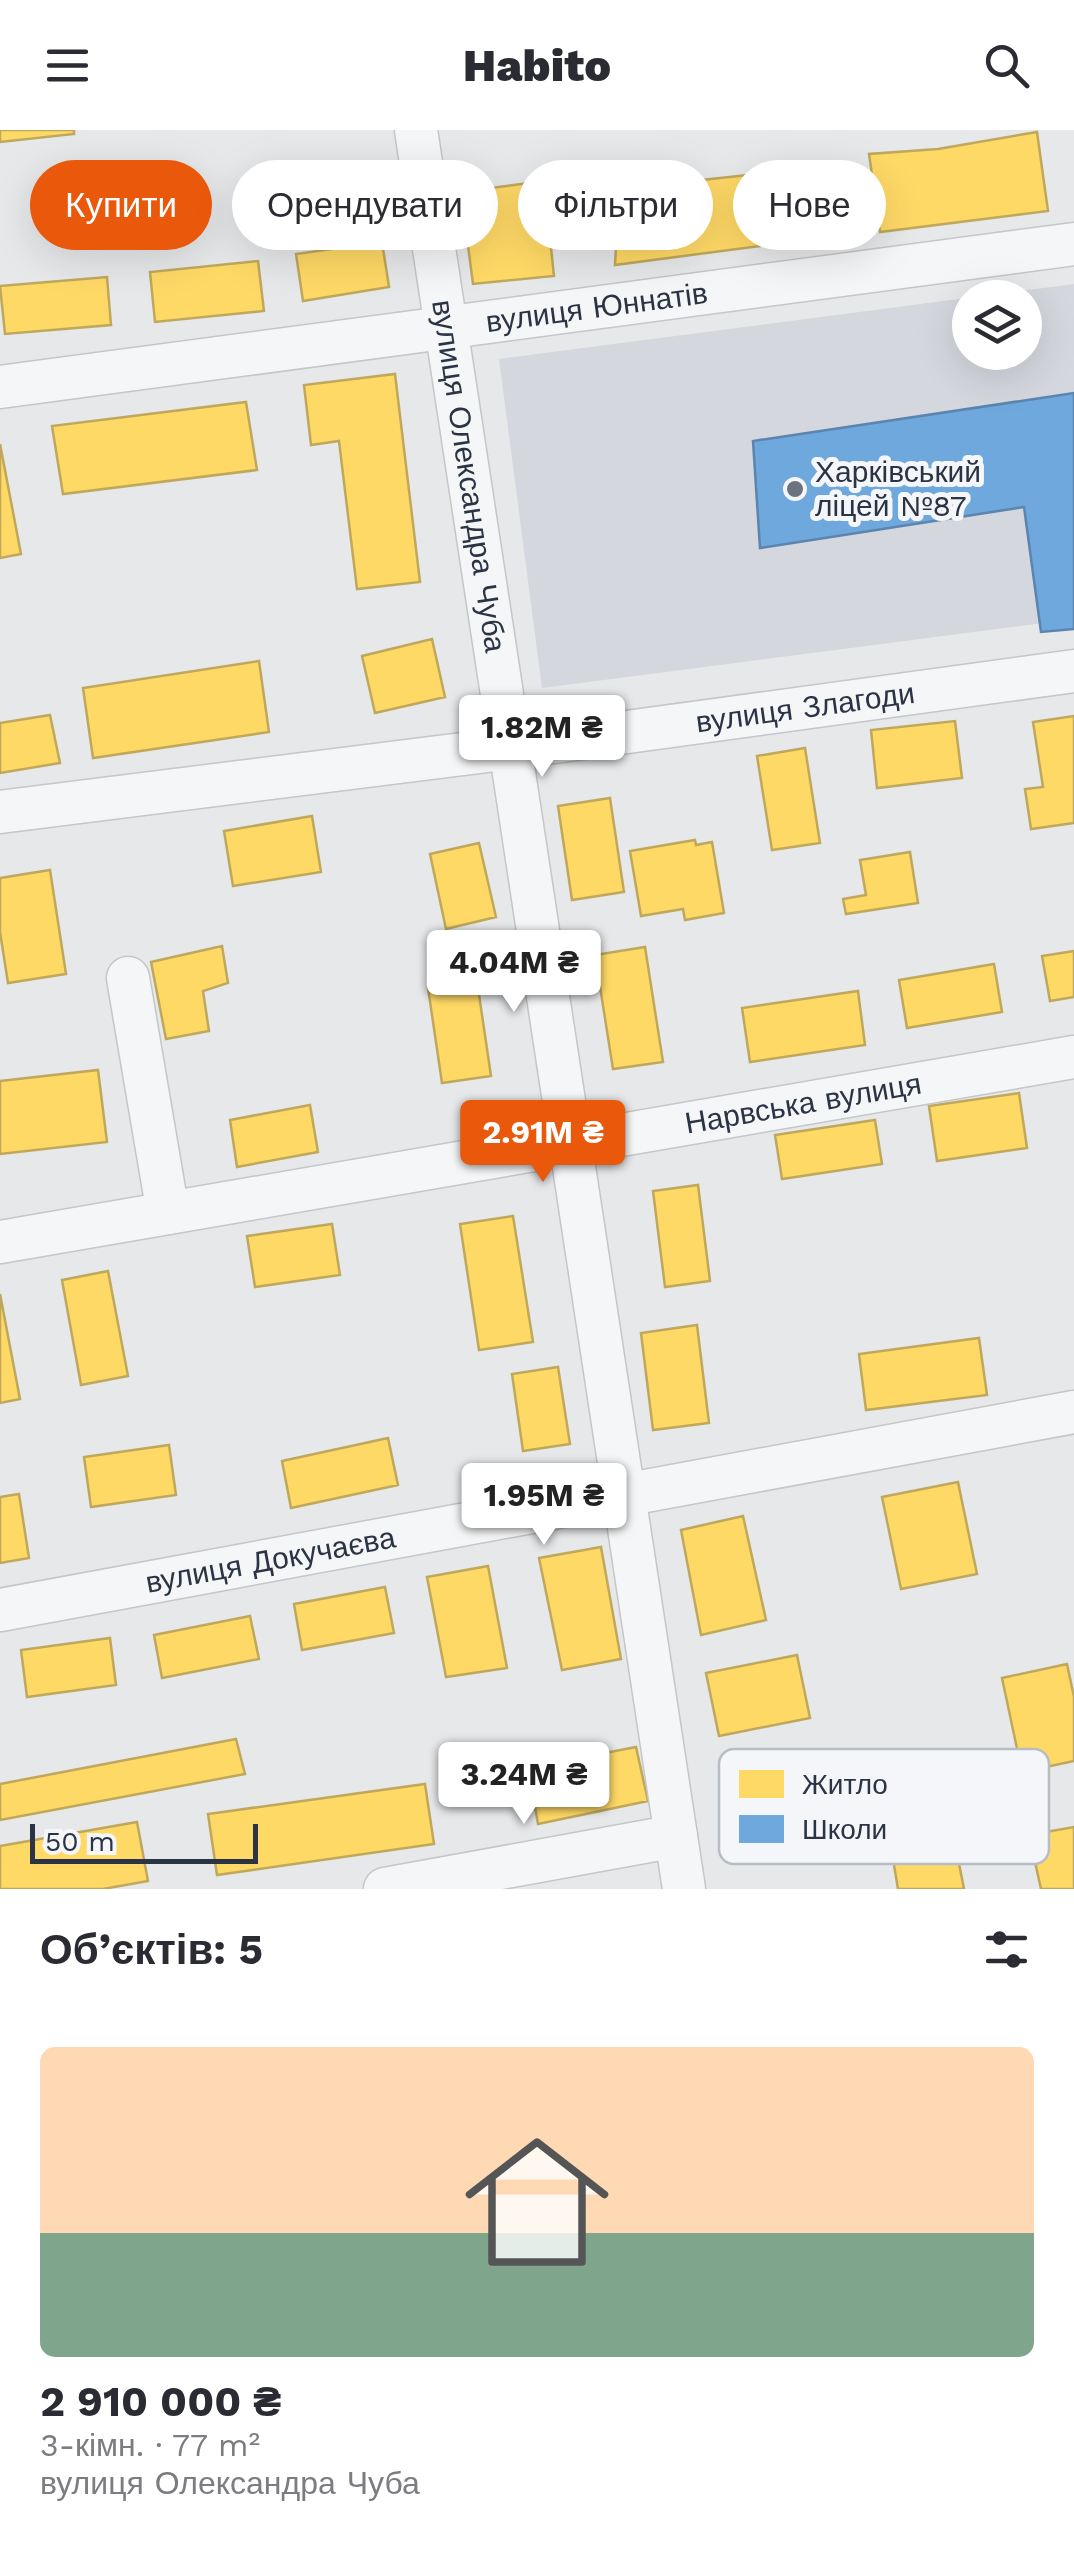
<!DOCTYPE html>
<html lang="uk">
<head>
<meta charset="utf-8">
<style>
  :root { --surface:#fff; --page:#f7f7f7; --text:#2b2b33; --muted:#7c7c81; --line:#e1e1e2; --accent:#ea580c }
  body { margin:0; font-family:"Work Sans",sans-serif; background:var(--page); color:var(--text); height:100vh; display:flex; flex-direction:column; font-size:38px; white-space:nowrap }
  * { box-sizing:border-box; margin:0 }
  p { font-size:32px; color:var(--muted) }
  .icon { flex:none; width:55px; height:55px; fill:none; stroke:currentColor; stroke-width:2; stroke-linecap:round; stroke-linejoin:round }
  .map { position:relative; height:1759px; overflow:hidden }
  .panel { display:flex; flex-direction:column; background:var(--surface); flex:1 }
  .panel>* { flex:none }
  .banner { position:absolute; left:30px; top:30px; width:1015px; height:90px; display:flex; gap:20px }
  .buttons { position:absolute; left:952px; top:150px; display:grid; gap:20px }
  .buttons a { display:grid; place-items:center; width:90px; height:90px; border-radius:50%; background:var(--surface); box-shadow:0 10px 40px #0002; font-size:50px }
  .scale { position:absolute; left:30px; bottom:25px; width:228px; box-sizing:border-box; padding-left:10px; border:5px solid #2b3445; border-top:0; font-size:28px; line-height:35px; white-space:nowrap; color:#2b3445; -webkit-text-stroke:8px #f4f6f9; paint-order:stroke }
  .price { position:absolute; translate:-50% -85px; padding:0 22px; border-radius:10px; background:#fff; color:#222; font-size:32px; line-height:65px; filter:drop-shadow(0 2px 5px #0008) }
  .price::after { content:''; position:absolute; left:50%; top:60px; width:30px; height:22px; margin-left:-15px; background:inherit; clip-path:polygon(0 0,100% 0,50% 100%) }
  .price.current { background:var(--accent); color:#fff }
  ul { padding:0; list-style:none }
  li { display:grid; align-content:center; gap:20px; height:530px; padding:0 40px }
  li+li { border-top:2px solid var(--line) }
  li span { display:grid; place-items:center; height:310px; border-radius:15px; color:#555 }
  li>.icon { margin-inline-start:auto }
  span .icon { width:180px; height:180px; fill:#fffc; stroke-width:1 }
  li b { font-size:42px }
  h2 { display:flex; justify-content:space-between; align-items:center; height:120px; padding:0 40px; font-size:42px }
  .tag { padding:0 35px; border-radius:45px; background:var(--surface); box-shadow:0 10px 40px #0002; font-size:35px; line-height:90px }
  .tag.current { background:var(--accent); color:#fff }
  header { display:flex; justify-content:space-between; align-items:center; height:130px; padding:0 40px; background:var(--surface); font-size:45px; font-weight:800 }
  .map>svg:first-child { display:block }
  .built { fill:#d4d7dd; fill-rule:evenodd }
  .homes { fill:#ffd966; stroke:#bfa85c; stroke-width:2.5 }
  .schools { fill:#6fa8dc; stroke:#5b85af; stroke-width:2.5 }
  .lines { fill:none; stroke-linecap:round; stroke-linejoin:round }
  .minor-casing { stroke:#c4c6c8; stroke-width:45 }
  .minor { stroke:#f5f6f7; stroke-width:42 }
  .poi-dot { fill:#6c737f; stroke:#f4f6f9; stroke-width:4 }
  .labels { text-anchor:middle; stroke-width:10; stroke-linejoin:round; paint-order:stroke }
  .street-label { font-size:30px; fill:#2b3445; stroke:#f4f6f9 }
  .poi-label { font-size:30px; fill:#2b3445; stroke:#f4f6f9; text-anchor:start }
  .key { fill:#f4f6f9; stroke:#b8bcc3; stroke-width:2.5 }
  .key-label { font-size:28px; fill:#2b3445 }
</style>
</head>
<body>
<header><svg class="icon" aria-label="menu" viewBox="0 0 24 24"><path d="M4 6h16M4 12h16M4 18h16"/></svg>Habito<svg class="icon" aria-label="search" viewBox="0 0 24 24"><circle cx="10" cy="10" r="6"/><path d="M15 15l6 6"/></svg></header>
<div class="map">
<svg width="1074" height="1759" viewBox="0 0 1074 1759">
  <rect width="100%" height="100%" fill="#e6e8ea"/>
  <!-- built -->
  <path class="built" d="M1074,154V489L542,558L499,229ZM970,168H1025V222H970Z"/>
  <!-- homes -->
  <path class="homes" d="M0,0H74V4L0,12Z
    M1037,2L1048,81L880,102L869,24L938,19Z
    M822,37L828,107L615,135L619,59Z
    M544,51L554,146L473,154L461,62Z
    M382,112L389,157L303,171L296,124Z
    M258,131L264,181L155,192L150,142Z
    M107,147L111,195L5,204L0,156Z
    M395,244L420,452L357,459L339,311L311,315L304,255Z
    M246,272L257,340L63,364L52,296Z
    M0,314L21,424L0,428Z
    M432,509L445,567L375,583L362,526Z
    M259,531L269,602L93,628L83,558Z
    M50,585L60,633L0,643V593Z
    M1074,586V693L1031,699L1025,659L1043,657L1033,592Z
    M955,591L962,648L877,658L871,600Z
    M805,618L820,713L772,720L757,626Z
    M610,668L624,762L572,770L558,676Z
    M312,686L321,742L233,756L224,701Z
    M695,710L696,715L712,712L724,783L685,790L683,779L641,786L630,721Z
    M479,713L496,787L446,799L430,724Z
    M910,722L918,773L846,784L843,769L866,765L860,730Z
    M50,740L66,844L8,853L0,802V748Z
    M222,816L228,853L203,861L209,901L166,909L151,832Z
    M645,817L663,932L613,939L595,825Z
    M1074,821V867L1050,871L1042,826Z
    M994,834L1002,882L907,898L899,850Z
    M477,851L491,946L442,953L428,858Z
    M858,861L865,915L750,932L742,878Z
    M98,940L107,1012L0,1024V951Z
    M1019,963L1027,1018L937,1031L929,976Z
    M310,975L318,1022L237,1037L230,990Z
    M875,990L882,1034L782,1049L775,1005Z
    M698,1055L710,1151L665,1157L653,1061Z
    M513,1086L533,1212L479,1220L460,1094Z
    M332,1094L340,1145L255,1157L247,1106Z
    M108,1141L128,1246L81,1255L62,1150Z
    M0,1164L20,1269L0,1273Z
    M697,1195L709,1293L653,1300L641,1203Z
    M979,1208L987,1265L866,1280L859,1224Z
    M558,1237L570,1314L523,1321L512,1244Z
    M388,1308L398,1355L291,1378L282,1331Z
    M169,1315L176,1365L91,1377L84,1327Z
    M958,1352L977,1444L901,1459L882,1367Z
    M19,1364L29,1428L0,1433V1367Z
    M743,1386L766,1490L701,1505L681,1400Z
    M601,1417L621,1529L562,1540L539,1428Z
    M488,1436L507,1538L446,1547L427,1447Z
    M385,1457L394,1503L302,1520L294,1474Z
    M250,1486L259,1529L162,1548L154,1505Z
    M110,1508L116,1555L27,1567L21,1520Z
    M797,1525L810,1588L719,1606L706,1543Z
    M1067,1534L1074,1567V1631L1022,1642L1002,1548Z
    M236,1609L245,1644L0,1690V1654Z
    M636,1617L648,1671L538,1694L528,1638Z
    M425,1654L434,1714L217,1745L208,1684Z
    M137,1692L148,1751L103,1759H0V1716Z
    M1074,1697V1759H1041L1029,1705Z
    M954,1708L964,1759H898L891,1717Z"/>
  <!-- schools -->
  <path class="schools" d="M1074,263V499L1041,502L1024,377L760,418L753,311Z"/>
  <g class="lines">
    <defs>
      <g id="minor">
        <path id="s1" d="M416,0L684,1759"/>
        <path id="s2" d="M0,257L1074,114"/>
        <path id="s3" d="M0,682L510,618L1074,541"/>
        <path d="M128,848L168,1083"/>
        <path id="s4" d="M0,1112L1074,927"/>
        <path id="s5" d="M0,1480L1074,1282"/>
        <path d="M385,1759L676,1706"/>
      </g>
    </defs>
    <!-- minor casing -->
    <use href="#minor" class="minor-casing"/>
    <!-- minor -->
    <use href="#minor" class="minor"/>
  </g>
  <!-- markers -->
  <circle class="poi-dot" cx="795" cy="359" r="10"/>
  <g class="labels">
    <!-- street labels -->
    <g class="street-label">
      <text dy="10" stroke="none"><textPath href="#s2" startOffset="602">вулиця Юннатів</textPath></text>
      <text dy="10" stroke="none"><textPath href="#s1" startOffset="350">вулиця Олександра Чуба</textPath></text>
      <text dy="10" stroke="none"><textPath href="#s3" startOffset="812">вулиця Злагоди</textPath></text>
      <text dy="10" stroke="none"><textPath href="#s4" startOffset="815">Нарвська вулиця</textPath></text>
      <text dy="10" stroke="none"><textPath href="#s5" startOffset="275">вулиця Докучаєва</textPath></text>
    </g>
    <!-- poi labels -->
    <g class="poi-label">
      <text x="815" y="352">Харківський<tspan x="815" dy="34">ліцей №87</tspan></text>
    </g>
  </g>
  <!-- legend -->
  <rect x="719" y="1619" width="330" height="115" rx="15" class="key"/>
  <rect x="739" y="1640" width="45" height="28" fill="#ffd966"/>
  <rect x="739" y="1685" width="45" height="28" fill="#6fa8dc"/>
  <g class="key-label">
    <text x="802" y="1664">Житло</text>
    <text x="802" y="1709">Школи</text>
  </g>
</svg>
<div class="buttons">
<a><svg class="icon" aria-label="layers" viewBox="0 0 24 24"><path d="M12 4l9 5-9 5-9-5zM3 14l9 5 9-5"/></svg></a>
</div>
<div class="scale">50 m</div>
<b class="price" style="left:542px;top:650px">1.82M ₴</b>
<b class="price" style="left:514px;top:885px">4.04M ₴</b>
<b class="price current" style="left:543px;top:1055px">2.91M ₴</b>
<b class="price" style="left:544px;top:1418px">1.95M ₴</b>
<b class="price" style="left:524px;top:1697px">3.24M ₴</b>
<div class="banner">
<a class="tag current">Купити</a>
<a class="tag">Орендувати</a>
<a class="tag">Фільтри</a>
<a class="tag">Нове</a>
</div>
</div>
<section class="panel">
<h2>Об’єктів: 5<svg class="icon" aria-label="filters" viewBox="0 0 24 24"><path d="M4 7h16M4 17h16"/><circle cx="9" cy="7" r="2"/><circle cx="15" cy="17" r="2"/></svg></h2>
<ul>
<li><span style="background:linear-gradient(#ffd9b3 60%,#7fa58c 0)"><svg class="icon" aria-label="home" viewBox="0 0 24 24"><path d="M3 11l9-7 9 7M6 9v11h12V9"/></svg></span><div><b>2 910 000 ₴</b><p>3-кімн. · 77 m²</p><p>вулиця Олександра Чуба</p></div></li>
</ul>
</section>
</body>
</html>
